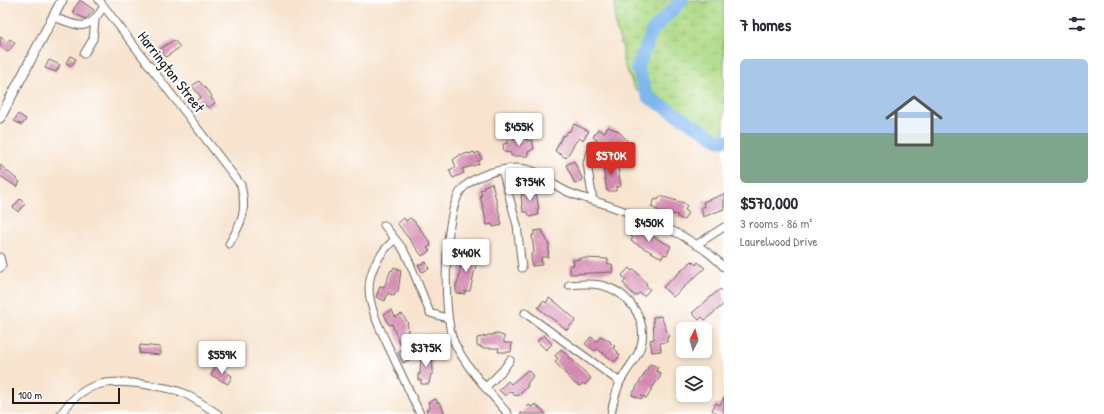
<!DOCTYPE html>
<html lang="en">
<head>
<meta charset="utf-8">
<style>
  :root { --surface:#fff; --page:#f2f2f3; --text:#2b2b33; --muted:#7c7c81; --accent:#d93025 }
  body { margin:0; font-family:"Patrick Hand",sans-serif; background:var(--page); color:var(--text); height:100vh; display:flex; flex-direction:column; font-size:15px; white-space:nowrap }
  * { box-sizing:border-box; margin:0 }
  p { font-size:13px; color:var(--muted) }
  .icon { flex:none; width:22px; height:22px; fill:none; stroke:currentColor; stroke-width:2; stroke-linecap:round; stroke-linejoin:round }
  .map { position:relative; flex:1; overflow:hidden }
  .drawer { display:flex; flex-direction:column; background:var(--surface); width:380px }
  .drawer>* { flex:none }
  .needle { width:26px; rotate:6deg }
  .controls { position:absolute; left:676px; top:322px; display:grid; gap:8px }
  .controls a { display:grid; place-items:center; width:36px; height:36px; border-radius:6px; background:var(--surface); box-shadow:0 2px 6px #0003; font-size:20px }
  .scale { position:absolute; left:12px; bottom:10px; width:108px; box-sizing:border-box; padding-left:4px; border:2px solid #1c1c1c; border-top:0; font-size:11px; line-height:14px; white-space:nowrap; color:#1c1c1c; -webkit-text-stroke:3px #fff; paint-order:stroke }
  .price { position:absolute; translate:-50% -34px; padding:0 9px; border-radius:4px; background:#fff; color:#222; font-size:13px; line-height:26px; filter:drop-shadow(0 1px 2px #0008) }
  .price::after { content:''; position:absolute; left:50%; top:24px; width:12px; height:9px; margin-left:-6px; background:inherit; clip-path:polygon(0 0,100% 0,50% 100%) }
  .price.current { background:var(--accent); color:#fff }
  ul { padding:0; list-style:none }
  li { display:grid; align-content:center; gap:8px; height:212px; padding:0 16px }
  li span { display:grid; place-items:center; height:124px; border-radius:6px; color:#555 }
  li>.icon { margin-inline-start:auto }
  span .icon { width:72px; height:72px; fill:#fffc; stroke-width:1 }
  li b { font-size:17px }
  h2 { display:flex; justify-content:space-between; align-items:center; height:48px; padding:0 16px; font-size:17px }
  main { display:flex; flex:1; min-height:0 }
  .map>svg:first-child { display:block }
  .wetland { fill:url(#wetland-marsh); stroke:#657b51 }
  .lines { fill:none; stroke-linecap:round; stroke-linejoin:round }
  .river { stroke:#7eb6ee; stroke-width:13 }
  .building { fill:url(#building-hatch) }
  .minor-casing { stroke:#69625a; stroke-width:9 }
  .major-casing { stroke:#69625a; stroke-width:11 }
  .minor { stroke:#fff; stroke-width:7 }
  .major { stroke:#fff; stroke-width:9 }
  .labels { text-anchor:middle; stroke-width:4; stroke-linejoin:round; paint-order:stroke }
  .street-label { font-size:15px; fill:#1c1c1c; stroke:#fff }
</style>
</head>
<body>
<main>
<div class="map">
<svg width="724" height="414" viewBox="0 0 724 414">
  <defs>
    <pattern id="wetland-marsh" width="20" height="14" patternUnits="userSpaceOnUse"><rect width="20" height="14" fill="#aeda86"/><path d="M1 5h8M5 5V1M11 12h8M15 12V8" fill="none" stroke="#95ba73"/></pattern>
    <pattern id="building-hatch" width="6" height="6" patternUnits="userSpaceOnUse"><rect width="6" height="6" fill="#da8eb7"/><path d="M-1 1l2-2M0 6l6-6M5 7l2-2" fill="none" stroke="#b07394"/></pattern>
  </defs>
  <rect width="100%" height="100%" fill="#fff"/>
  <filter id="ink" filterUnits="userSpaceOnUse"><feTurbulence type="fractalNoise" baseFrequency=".025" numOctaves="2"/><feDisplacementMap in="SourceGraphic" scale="8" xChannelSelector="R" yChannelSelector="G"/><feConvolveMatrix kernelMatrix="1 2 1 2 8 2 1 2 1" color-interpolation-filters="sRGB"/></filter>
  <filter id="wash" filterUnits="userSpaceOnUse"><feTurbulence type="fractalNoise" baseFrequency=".012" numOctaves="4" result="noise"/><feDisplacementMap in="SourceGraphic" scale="16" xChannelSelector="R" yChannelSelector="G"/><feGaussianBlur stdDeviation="0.9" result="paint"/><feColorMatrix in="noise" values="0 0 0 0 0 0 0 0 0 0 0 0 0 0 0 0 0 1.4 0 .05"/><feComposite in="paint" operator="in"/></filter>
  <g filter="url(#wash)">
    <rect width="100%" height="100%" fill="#f7e3ce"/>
    <!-- wetland -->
    <path class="wetland" d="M615,0H698L703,2L709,0H724V141L681,115L660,108L647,100L634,87L623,61V49L615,25Z"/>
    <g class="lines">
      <!-- river -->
      <path class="river" d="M682,0L653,30L637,68L648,97L719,140H724"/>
    </g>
    <g id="blocks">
      <!-- building -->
      <path class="building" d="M80,0L94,10L86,19L73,13L74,10H73Z
        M0,37L8,42L10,39L15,43L8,52L0,46Z
        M174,40L180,47L166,57L160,49Z
        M70,56L76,59L72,66L66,63Z
        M49,60L60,65L56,72L45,68Z
        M199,81L212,96L211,98L215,103L208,108L204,103L198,108L194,103L201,97L192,86Z
        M18,114L26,119L22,125L14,121Z
        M574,124L589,131L583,140L579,138L575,143L566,158L555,151L563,135L564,136L568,131L569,132Z
        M608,127L618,131L627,140L626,141L629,144L625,150L615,147L605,140L603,144L593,137L598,129L604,133Z
        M527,139V141L532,140L534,149L528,152V156H511V153L504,152L503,144L508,143L507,140Z
        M474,152L475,154L479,152L482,159L478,161L479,164L462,169L464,173L453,178L449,170L456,167L453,160L461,154L462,155L468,153L469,154Z
        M574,161L583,180L575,184L566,165Z
        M612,161V165H617L618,168L621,186L616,187V191H607L602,162Z
        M0,165L20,182L17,187L0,176Z
        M492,183L502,225L493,227L492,224L487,225L480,195H482L480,190L484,189V186Z
        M533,187L534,191H536L539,210H537L538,215L530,217L527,212H523L521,195H524V188Z
        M724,194V209L703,217L701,207H705L703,202Z
        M660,196L684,203L687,206L685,210L688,212L684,220L677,217L678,215L664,213L651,207L655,199L658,200Z
        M20,199L25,204L18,212L13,207Z
        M404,218L406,221L410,218L414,221L430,242L431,246L427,248L430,251L422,256L397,223Z
        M633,226L671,246L667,255L664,254L662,258L631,241L633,237L629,235Z
        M542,230L549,245L548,257H541L542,265L532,266L531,254L534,253L532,235H534V231Z
        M462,251L471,252V255L476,256L477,260L470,291H465V294L456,293V285L459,278Z
        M583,258L608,259V264H612L613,272L570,274V265H574L573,260Z
        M692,261L696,265L698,262L705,268L673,297L663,287Z
        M426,262L429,269L422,272L418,265Z
        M394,267L401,270L398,292H396L394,296L388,293L385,301L376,297L380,286L384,287L391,270L392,271Z
        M629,268L632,271L634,269L647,284L645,285L650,289L644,296L640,293L635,296L623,283L626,280L622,275Z
        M720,289L724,293V304L705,320L702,317L699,320L692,313Z
        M549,298L558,304L576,320L567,330L538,308L543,301L546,303Z
        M392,310L395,317L402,314L408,323L407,324L409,330H407L410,340L400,345L392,324L389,325L384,314Z
        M661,316L669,337H667V342L660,343L661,351L652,352L650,340L654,339L653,317Z
        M494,333L504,336V343H512L511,352H498L499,348H481V346H477V338L487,336L488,335H494Z
        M544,335L552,344L546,350L537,341Z
        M601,336L611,342L610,343L615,346L613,348L618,352L617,353L620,355L615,362L597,349L595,351L585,344L591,337L597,341Z
        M140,345L160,347V355L139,353Z
        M406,348L411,359L403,363L398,352Z
        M561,349L591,378L585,385L583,383L580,386L575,384L555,362L558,358L555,356Z
        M421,352L432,353L433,374H431L429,384H421V380H418V374H420Z
        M650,364L658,367L656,371L661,373L660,377L652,388L647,398L642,396L641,399L632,395Z
        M216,366L232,376L228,384L211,375Z
        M528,370L533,376L527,384L528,386L518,396L517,395L515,396L511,391L505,396L499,390L508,381L511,384Z
        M724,397V414H719L712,410L716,403L720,405Z
        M436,399L438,403H440L445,414H428L426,410L430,408L428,402Z
        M535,404L546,414H520L529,405L532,407Z"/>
    </g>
  </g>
  <g filter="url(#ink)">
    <use href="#blocks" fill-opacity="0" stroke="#69625a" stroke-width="1"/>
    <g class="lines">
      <defs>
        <path id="minor" d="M99,0L241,185C247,211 243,221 229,244
          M53,17C80,26 87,34 104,6
          M84,54L93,39L95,21
          M502,170L517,225L522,268
          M593,201L587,163L594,145
          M384,225L403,249L409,261L430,313L447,318
          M395,239C354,277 369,306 390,350C400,371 410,393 420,414
          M696,245L724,227
          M0,257L2,265L0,268
          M569,285C579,284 589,283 600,285C625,290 646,315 642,341C640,356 627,368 620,382C616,392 613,403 611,414
          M525,313L620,382
          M485,388L503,370L510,360
          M61,414C84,380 110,379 148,385C159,387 170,388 181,392C194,398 206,406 218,414
          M508,414C489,391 467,369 454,342C442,315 443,209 463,188C475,175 499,169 516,168C538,168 545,180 562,189C574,196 588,199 601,203C645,218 691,233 724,267"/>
        <path id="major" d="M0,118L62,0"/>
      </defs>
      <!-- minor casing -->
      <use href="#minor" class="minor-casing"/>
      <!-- major casing -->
      <use href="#major" class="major-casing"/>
      <!-- minor -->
      <use href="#minor" class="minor"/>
      <!-- major -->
      <use href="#major" class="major"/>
    </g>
  </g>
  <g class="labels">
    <!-- street labels -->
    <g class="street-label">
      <text transform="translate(171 72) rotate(52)" y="5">Harrington Street</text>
    </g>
  </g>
</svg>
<div class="controls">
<a><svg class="needle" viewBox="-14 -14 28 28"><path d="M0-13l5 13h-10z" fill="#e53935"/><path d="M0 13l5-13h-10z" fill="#7c7c81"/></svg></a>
<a><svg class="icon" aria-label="layers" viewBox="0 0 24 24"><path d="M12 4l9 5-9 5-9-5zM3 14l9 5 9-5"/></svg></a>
</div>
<div class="scale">100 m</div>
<b class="price" style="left:519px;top:147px">$455K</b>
<b class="price current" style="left:611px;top:176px">$570K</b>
<b class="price" style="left:530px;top:202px">$754K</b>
<b class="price" style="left:649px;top:243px">$450K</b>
<b class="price" style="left:466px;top:273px">$440K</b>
<b class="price" style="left:426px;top:368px">$375K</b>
<b class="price" style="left:222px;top:375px">$559K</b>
</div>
<section class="drawer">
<h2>7 homes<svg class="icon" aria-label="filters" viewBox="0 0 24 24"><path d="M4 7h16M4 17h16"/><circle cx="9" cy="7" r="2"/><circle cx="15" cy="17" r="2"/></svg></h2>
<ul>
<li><span style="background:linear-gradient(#a9c7e8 60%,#7fa58c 0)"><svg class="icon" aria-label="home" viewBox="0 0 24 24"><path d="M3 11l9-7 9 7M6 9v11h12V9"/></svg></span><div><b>$570,000</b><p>3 rooms · 86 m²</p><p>Laurelwood Drive</p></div></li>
</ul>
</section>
</main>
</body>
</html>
